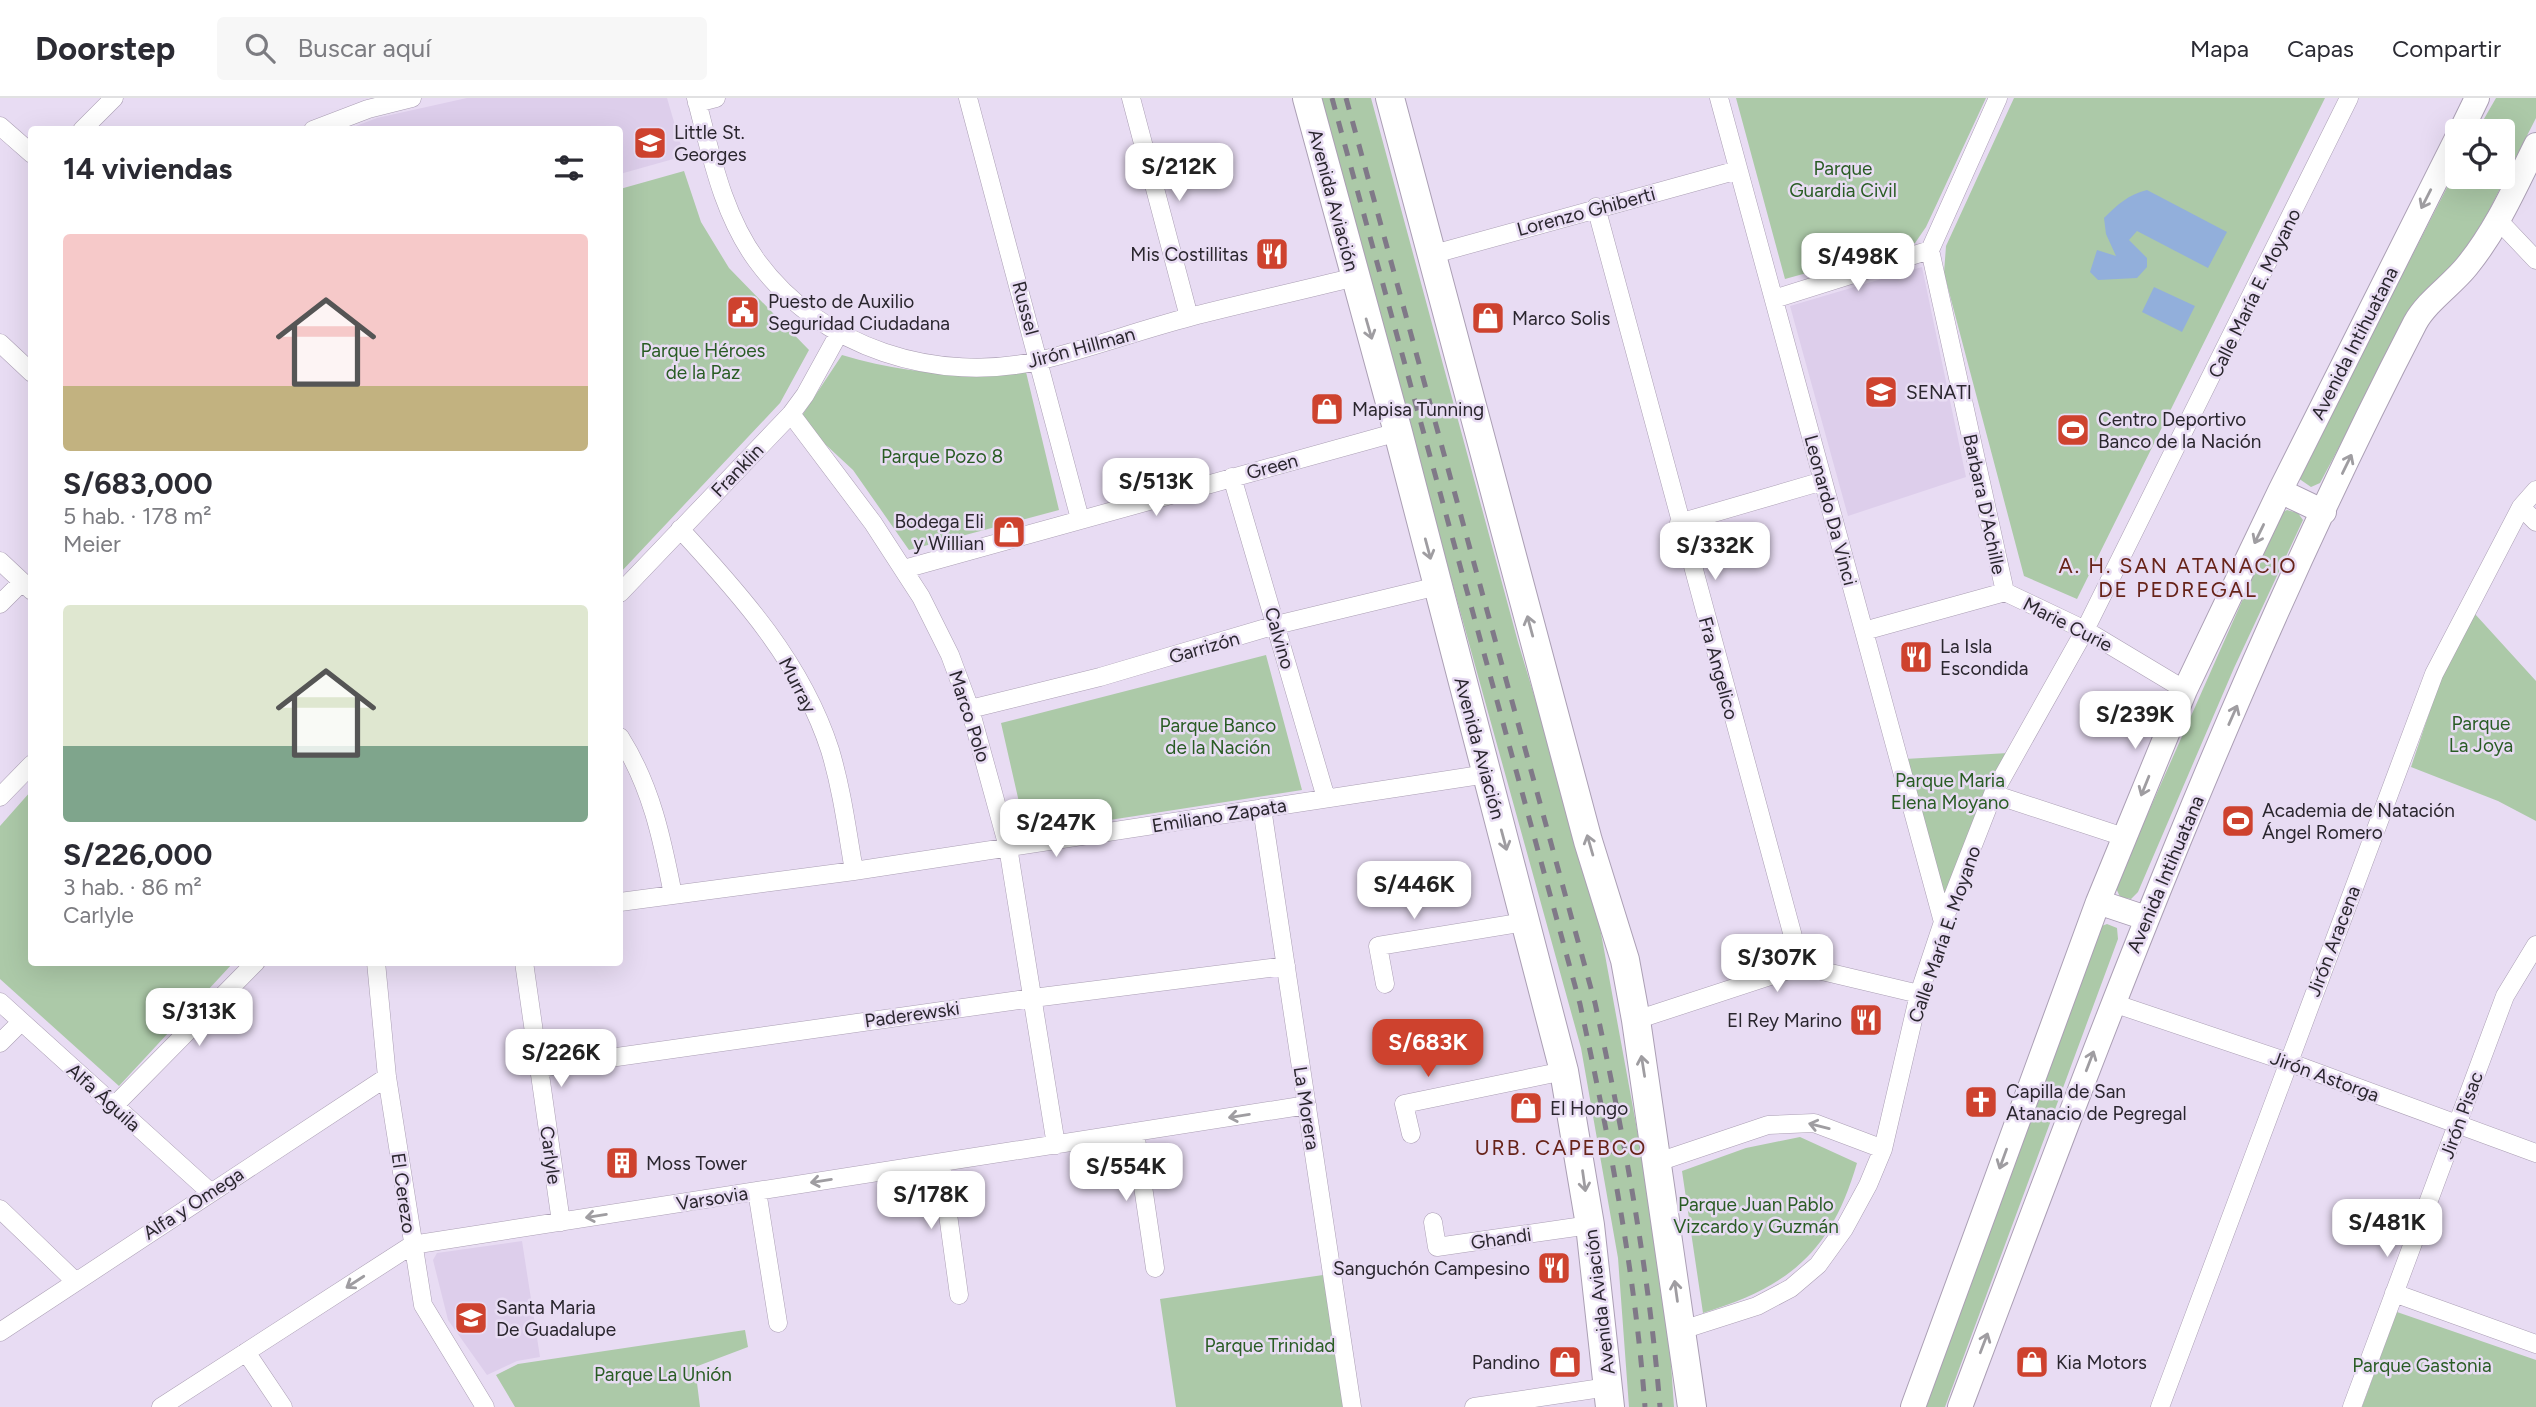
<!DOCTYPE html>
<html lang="es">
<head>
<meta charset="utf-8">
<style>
  :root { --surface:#fff; --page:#f7f7f7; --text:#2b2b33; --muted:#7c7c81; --line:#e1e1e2; --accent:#ce422e }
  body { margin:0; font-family:Figtree,sans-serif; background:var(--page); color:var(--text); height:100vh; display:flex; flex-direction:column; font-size:26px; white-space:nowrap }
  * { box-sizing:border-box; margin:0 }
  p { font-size:23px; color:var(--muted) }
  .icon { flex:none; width:38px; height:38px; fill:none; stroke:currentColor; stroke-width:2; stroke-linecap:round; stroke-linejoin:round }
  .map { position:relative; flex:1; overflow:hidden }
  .sheet { position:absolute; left:28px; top:28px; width:595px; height:840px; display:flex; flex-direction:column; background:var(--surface); border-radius:7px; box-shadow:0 7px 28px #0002 }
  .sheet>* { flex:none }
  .buttons { position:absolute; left:2445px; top:21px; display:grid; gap:14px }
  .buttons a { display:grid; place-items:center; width:70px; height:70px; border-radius:7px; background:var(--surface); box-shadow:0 7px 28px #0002; font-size:35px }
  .price { position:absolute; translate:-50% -60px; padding:0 16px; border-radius:14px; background:#fff; color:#222; font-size:23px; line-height:46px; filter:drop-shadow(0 2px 4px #0008) }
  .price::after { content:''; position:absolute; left:50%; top:42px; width:21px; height:16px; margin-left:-10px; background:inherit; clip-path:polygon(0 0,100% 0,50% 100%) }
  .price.active { background:var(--accent); color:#fff }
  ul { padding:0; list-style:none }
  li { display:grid; align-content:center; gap:14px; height:371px; padding:0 35px }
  li span { display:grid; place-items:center; height:217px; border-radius:7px; color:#555 }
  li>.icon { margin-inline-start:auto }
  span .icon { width:126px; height:126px; fill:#fffc; stroke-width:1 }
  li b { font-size:30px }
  h2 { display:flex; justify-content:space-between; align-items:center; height:84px; padding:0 35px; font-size:30px }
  header { display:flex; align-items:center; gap:42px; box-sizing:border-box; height:98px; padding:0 35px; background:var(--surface); border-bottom:2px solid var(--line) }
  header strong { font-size:33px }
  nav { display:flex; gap:38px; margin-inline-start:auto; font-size:24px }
  .search { width:490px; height:63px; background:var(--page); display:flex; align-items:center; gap:18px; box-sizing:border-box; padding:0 24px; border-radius:7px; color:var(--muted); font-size:26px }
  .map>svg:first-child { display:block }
  .built { fill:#ddceeb }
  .green { fill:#acc9a8 }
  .water { fill:#92afdb }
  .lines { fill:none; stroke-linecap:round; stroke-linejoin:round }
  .minor-casing { stroke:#ab9fb4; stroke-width:19 }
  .secondary-casing { stroke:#ab9fb4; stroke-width:26 }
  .primary-casing { stroke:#ab9fb4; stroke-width:30 }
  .minor { stroke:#fff; stroke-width:18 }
  .secondary { stroke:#fff; stroke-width:24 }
  .primary { stroke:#fff; stroke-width:28 }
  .rail { stroke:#807988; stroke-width:5; stroke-dasharray:12 12; stroke-linecap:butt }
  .oneway { stroke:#9f9da1 }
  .labels { text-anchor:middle; stroke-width:5; stroke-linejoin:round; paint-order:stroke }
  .poi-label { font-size:19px; fill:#2a262e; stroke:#e8dcf3; text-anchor:start }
  .park-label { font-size:19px; fill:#295c24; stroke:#e8dcf3 }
  .street-label { font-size:19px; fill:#2a262e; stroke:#e8dcf3 }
  .neighbourhood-label { font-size:21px; letter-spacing:2px; fill:#672319; stroke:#e8dcf3 }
</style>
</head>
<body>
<header>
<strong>Doorstep</strong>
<div class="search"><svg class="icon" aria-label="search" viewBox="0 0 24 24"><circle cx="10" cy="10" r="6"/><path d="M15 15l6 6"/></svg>Buscar aquí</div>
<nav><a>Mapa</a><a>Capas</a><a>Compartir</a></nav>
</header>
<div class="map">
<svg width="2536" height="1309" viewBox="0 0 2536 1309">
  <rect width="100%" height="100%" fill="#e8dcf3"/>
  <!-- built -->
  <path class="built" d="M467,0H667L684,58L620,76V32L348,31L377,20Z
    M1922,169L1966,379L1848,418L1790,208Z
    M522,1143L540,1259L517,1263L487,1277L448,1222L433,1162L437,1155Z"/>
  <!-- green -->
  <path class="green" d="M1318,0H1371L1518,544L1594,797L1645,1075L1668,1223L1674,1309H1629L1618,1160L1581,950Z
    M1736,0H1986L1926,129L1915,145L1785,181Z
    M2014,0H2325L2077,501L2024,478L1944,175L1946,148Z
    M2496,0H2536V20L2477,136L2399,236L2320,385L2311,389L2298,380L2457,70V79H2502V33H2477Z
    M684,73L701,124L729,170L809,252L780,305L620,475V91Z
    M842,257C904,276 962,279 1026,274L1059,412L909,452L853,372L799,322Z
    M2287,412L2298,415L2303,422L2234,570L2138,794L2131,801L2120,799L2116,790L2129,758L2281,415Z
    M2475,516L2536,583V723L2498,703L2411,669L2445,568Z
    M1266,557L1302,692L1026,735L1001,625Z
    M2008,655L1944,799L1905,661Z
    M31,693L32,864L233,865L119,988L0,881V728Z
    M2107,826L2117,830L2118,841L1945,1309H1919L2099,829Z
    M1800,1039L1857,1065C1831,1154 1790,1188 1703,1215L1682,1073L1746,1050Z
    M1323,1177L1343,1309H1176L1160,1201Z
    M2397,1214L2536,1262V1309H2362Z
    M745,1232L748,1249L695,1269L700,1309H515L496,1277L518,1266Z"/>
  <!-- water -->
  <path class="water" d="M2147,92L2227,134L2208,170L2137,133L2129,142L2147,160V169L2137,180L2098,182L2090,174L2097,152L2116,158L2106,136L2104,120C2118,106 2128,97 2147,92Z
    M2154,189L2195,208L2182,234L2142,214Z"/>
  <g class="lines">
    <defs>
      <path id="minor" d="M696,0C711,56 722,115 757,163C821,250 937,287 1042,262C1091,250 1140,232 1190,219C1244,205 1300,193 1355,179
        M968,0L1080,421
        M1131,0L1189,219
        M1719,0L1943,824
        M1998,0L1930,152L2005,494
        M697,5L716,0
        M0,28L32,56
        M82,32L114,0
        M313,32L368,11L412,0
        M1596,109L1801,868
        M2499,123L2536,162
        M1434,156L1738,72
        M1774,201L1930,152
        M0,245L32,275
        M791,316L873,425L921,499L950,557L970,611L1008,749L1056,1047
        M1232,379L1326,700
        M2521,409L2536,424
        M1679,425L1823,383
        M680,431C741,497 802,565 830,652C842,692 847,732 854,773
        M0,463L32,493
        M904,471L1398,334
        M620,495L791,316L805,297L838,237
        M0,506L22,484
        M1864,533L2005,494L2085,532L2185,592
        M970,611L1100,579L1276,527L1438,488
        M620,639C651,688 662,740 673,797
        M1993,696L2124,739
        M0,699L32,666
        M1262,710L1352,1309
        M620,804L854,773L1487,676
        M376,864L387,979L423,1207L485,1309
        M524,864L561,1124
        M1385,886L1378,848L1525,824
        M0,904L209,1093
        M2113,905L2288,964L2536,1055
        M1636,922L1801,868L1919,896
        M0,945L21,924
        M539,970L1033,900L1286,868
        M114,1008L256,864
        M1135,1034L1155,1170
        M1411,1036L1404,1006L1564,973
        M1658,1064L1768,1027L1814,1025L1883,1051
        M941,1065L959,1197
        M757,1093L778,1225
        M0,1111L75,1183
        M1433,1124L1437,1149L1590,1127
        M2394,1195L2536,1246
        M1682,1232L1757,1208L1791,1190L1818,1167L1844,1131L1868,1087L1883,1051L1919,896L1943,824L1993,696L2085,532L2349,0
        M0,1234L387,979
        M246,1254L283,1309
        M161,1309L412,1147L1307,1007
        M1474,1309L1608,1289
        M2160,1309L2434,576L2521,409L2536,392
        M2352,1309L2505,898L2536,847"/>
      <path id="secondary" d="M2461,33L2477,0
        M2280,393L2324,414
        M2098,804L2146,820
        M1913,1309L2098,804L2185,592L2280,393L2457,40
        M1960,1309C2098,942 2235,573 2415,225C2427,203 2452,187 2467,168C2497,131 2515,89 2536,47"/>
      <path id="primary" d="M1307,0L1398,334L1564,973L1590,1127L1610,1309
        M1390,0L1588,743L1625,862L1636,922L1692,1309"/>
    </defs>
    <!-- minor casing -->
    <use href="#minor" class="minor-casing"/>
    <!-- secondary casing -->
    <use href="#secondary" class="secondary-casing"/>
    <!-- primary casing -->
    <use href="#primary" class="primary-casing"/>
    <!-- minor -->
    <use href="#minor" class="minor"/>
    <!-- secondary -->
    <use href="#secondary" class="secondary"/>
    <!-- primary -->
    <use href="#primary" class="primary"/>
    <!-- rail -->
    <path class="rail" d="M1332,0L1580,906C1609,1039 1635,1174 1645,1309
      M1346,0L1595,905C1624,1038 1649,1173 1660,1309"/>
  </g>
  <!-- one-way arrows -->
  <defs><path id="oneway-shaft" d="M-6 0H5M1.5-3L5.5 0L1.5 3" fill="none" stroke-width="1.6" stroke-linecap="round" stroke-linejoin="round" transform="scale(1.75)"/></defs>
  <g class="oneway">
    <use href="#oneway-shaft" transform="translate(2426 101) rotate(117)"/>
    <use href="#oneway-shaft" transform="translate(1369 231) rotate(74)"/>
    <use href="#oneway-shaft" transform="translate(2347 366) rotate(-64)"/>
    <use href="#oneway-shaft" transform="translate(2259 436) rotate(116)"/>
    <use href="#oneway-shaft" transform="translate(1428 451) rotate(75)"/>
    <use href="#oneway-shaft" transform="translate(1530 528) rotate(-105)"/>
    <use href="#oneway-shaft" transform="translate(2233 617) rotate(-66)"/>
    <use href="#oneway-shaft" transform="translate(2145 688) rotate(112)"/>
    <use href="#oneway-shaft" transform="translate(1504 742) rotate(75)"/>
    <use href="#oneway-shaft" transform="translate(1590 747) rotate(-106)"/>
    <use href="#oneway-shaft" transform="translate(2090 963) rotate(-69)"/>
    <use href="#oneway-shaft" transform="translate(1643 968) rotate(-99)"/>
    <use href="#oneway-shaft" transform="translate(1239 1018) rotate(171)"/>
    <use href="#oneway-shaft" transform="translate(1819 1028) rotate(-166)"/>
    <use href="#oneway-shaft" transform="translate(2003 1061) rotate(110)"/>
    <use href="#oneway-shaft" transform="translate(821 1083) rotate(171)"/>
    <use href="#oneway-shaft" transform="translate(1584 1083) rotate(82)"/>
    <use href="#oneway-shaft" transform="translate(596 1118) rotate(171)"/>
    <use href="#oneway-shaft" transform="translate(355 1184) rotate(147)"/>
    <use href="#oneway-shaft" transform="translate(1676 1193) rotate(-98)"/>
    <use href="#oneway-shaft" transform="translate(1984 1245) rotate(-69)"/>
  </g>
  <!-- icons -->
  <defs>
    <symbol id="school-square" viewBox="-11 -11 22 22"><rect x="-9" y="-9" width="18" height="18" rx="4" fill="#ce422e" stroke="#e8dcf3"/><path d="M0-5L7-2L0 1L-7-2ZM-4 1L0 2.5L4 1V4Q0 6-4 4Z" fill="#fff"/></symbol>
    <symbol id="restaurant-square" viewBox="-11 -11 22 22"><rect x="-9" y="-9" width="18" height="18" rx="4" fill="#ce422e" stroke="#e8dcf3"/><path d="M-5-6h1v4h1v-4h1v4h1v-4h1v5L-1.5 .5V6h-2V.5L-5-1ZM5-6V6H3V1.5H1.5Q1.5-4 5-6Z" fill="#fff"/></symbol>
    <symbol id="civic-square" viewBox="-11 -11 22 22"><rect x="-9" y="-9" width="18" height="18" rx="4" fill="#ce422e" stroke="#e8dcf3"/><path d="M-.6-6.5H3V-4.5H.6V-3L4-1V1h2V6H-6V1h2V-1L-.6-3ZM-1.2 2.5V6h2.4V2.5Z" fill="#fff"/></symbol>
    <symbol id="shop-square" viewBox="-11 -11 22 22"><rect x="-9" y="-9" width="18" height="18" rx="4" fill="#ce422e" stroke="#e8dcf3"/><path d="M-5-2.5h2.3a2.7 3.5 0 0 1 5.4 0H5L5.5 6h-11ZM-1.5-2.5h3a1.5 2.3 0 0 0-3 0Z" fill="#fff"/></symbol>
    <symbol id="university-square" viewBox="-11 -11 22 22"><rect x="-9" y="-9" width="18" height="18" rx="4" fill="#ce422e" stroke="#e8dcf3"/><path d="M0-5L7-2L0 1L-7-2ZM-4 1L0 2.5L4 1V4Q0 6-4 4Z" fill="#fff"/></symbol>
    <symbol id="stadium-square" viewBox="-11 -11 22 22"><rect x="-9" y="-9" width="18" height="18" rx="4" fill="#ce422e" stroke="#e8dcf3"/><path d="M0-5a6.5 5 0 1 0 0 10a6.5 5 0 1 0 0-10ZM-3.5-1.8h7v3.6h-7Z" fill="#fff"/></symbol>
    <symbol id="church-square" viewBox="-11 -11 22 22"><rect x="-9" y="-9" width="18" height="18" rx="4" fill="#ce422e" stroke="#e8dcf3"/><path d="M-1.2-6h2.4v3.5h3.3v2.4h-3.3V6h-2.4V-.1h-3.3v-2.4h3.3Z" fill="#fff"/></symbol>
    <symbol id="building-square" viewBox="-11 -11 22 22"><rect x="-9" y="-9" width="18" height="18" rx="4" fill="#ce422e" stroke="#e8dcf3"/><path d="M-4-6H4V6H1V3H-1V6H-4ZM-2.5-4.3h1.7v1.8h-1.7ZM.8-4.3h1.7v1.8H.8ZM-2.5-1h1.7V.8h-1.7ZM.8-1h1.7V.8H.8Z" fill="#fff"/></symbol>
  </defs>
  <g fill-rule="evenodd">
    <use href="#school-square" x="631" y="26" width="38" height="38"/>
    <use href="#restaurant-square" x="1253" y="137" width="38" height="38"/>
    <use href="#civic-square" x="724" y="195" width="38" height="38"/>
    <use href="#shop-square" x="1469" y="201" width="38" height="38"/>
    <use href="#university-square" x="1862" y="275" width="38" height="38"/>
    <use href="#shop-square" x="1308" y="292" width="38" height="38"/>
    <use href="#stadium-square" x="2054" y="313" width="38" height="38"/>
    <use href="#shop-square" x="990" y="415" width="38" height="38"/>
    <use href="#restaurant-square" x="1897" y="540" width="38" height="38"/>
    <use href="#stadium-square" x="2219" y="704" width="38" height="38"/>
    <use href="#restaurant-square" x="1847" y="903" width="38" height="38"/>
    <use href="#church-square" x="1962" y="985" width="38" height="38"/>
    <use href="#shop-square" x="1507" y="991" width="38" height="38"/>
    <use href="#building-square" x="603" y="1046" width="38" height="38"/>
    <use href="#restaurant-square" x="1535" y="1151" width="38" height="38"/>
    <use href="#school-square" x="452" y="1201" width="38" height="38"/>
    <use href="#shop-square" x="1546" y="1245" width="38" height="38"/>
    <use href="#shop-square" x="2013" y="1245" width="38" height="38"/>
  </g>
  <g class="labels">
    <!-- poi labels -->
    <g class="poi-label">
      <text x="674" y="41">Little St.<tspan x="674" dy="22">Georges</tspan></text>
      <text x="1248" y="163" text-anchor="end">Mis Costillitas</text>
      <text x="768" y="210">Puesto de Auxilio<tspan x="768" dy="22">Seguridad Ciudadana</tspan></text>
      <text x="1512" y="227">Marco Solis</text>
      <text x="1906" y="301">SENATI</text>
      <text x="1352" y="318">Mapisa Tunning</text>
      <text x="2098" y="328">Centro Deportivo<tspan x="2098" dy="22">Banco de la Nación</tspan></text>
      <text x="984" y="430" text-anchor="end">Bodega Eli<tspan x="984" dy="22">y Willian</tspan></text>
      <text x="1940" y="555">La Isla<tspan x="1940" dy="22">Escondida</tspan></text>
      <text x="2262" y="719">Academia de Natación<tspan x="2262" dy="22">Ángel Romero</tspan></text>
      <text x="1842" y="929" text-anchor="end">El Rey Marino</text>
      <text x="2006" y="1000">Capilla de San<tspan x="2006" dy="22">Atanacio de Pegregal</tspan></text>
      <text x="1550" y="1017">El Hongo</text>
      <text x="646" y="1072">Moss Tower</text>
      <text x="1530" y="1177" text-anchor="end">Sanguchón Campesino</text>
      <text x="496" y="1216">Santa Maria<tspan x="496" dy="22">De Guadalupe</tspan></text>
      <text x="1540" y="1271" text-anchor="end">Pandino</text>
      <text x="2056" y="1271">Kia Motors</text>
    </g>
    <!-- park labels -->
    <g class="park-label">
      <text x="1843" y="77">Parque<tspan x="1843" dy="22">Guardia Civil</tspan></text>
      <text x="703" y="259">Parque Héroes<tspan x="703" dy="22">de la Paz</tspan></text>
      <text x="942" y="365">Parque Pozo 8</text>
      <text x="2481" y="632">Parque<tspan x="2481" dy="22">La Joya</tspan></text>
      <text x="1218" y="634">Parque Banco<tspan x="1218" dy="22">de la Nación</tspan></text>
      <text x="1950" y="689">Parque Maria<tspan x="1950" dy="22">Elena Moyano</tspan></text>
      <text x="1756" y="1113">Parque Juan Pablo<tspan x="1756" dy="22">Vizcardo y Guzmán</tspan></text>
      <text x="1270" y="1254">Parque Trinidad</text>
      <text x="2422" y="1274">Parque Gastonia</text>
      <text x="663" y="1283">Parque La Unión</text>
    </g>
    <!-- street labels -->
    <g class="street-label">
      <text transform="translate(1334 102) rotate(75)" y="7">Avenida Aviación</text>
      <text transform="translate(1586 113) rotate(-15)" y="7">Lorenzo Ghiberti</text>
      <text transform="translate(2254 195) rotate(-64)" y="7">Calle María E. Moyano</text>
      <text transform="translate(1026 210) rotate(75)" y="7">Russel</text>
      <text transform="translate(2354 245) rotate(-63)" y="7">Avenida Intihuatana</text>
      <text transform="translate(1081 249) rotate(-15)" y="7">Jirón Hillman</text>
      <text transform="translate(1272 368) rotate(-15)" y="7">Green</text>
      <text transform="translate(737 372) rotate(-46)" y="7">Franklin</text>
      <text transform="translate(1985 406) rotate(78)" y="7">Barbara D'Achille</text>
      <text transform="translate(1831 412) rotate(75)" y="7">Leonardo Da Vinci</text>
      <text transform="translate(2068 526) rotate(27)" y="7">Marie Curie</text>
      <text transform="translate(1280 540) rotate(74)" y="7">Calvino</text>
      <text transform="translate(1204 549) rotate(-16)" y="7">Garrizón</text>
      <text transform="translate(1719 570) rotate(75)" y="7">Fra Angelico</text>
      <text transform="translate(798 587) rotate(63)" y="7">Murray</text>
      <text transform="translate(970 618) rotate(72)" y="7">Marco Polo</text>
      <text transform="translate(1480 650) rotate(75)" y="7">Avenida Aviación</text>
      <text transform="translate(1219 717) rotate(-9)" y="7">Emiliano Zapata</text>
      <text transform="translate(2165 776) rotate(-67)" y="7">Avenida Intihuatana</text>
      <text transform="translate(1944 836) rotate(-71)" y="7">Calle María E. Moyano</text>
      <text transform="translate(2333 843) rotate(-69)" y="7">Jirón Aracena</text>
      <text transform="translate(912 916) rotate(-8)" y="7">Paderewski</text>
      <text transform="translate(2325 978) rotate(20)" y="7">Jirón Astorga</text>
      <text transform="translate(104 999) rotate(42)" y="7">Alfa Águila</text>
      <text transform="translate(1307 1010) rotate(81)" y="7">La Morera</text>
      <text transform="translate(2461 1017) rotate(-70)" y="7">Jirón Pisac</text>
      <text transform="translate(551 1057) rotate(82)" y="7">Carlyle</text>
      <text transform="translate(404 1095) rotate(82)" y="7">El Cerezo</text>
      <text transform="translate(712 1100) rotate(-9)" y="7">Varsovia</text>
      <text transform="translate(193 1105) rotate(-33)" y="7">Alfa y Omega</text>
      <text transform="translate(1501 1140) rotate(-8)" y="7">Ghandi</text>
      <text transform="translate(1599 1204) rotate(-97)" y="7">Avenida Aviación</text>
    </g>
    <!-- neighbourhood labels -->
    <g class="neighbourhood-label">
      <text x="2178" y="475">A. H. SAN ATANACIO<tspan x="2178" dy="24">DE PEDREGAL</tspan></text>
      <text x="1561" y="1057">URB. CAPEBCO</text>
    </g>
  </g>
</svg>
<div class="buttons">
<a><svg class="icon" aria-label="locate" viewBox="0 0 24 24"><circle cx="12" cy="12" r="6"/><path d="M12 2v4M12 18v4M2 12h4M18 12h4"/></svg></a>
</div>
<b class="price" style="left:1179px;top:105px">S/212K</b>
<b class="price" style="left:1858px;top:195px">S/498K</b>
<b class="price" style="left:1156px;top:420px">S/513K</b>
<b class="price" style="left:1715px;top:484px">S/332K</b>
<b class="price" style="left:2135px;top:653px">S/239K</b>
<b class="price" style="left:1056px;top:761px">S/247K</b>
<b class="price" style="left:1414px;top:823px">S/446K</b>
<b class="price" style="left:1777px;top:896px">S/307K</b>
<b class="price" style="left:199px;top:950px">S/313K</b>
<b class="price active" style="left:1428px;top:981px">S/683K</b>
<b class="price" style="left:561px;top:991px">S/226K</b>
<b class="price" style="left:1126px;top:1105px">S/554K</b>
<b class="price" style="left:931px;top:1133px">S/178K</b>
<b class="price" style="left:2387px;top:1161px">S/481K</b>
<section class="sheet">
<h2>14 viviendas<svg class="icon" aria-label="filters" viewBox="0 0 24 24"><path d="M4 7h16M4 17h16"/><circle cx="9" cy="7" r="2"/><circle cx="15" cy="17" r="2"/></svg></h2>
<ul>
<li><span style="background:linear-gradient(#f6c9c9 70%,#c2b280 0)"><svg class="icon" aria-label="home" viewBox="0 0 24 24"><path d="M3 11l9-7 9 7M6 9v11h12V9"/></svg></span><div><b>S/683,000</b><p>5 hab. · 178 m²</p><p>Meier</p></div></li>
<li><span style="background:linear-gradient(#dfe7d0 65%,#7fa58c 0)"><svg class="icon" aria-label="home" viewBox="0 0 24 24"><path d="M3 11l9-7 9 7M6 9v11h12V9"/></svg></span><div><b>S/226,000</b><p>3 hab. · 86 m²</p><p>Carlyle</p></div></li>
</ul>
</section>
</div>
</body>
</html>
